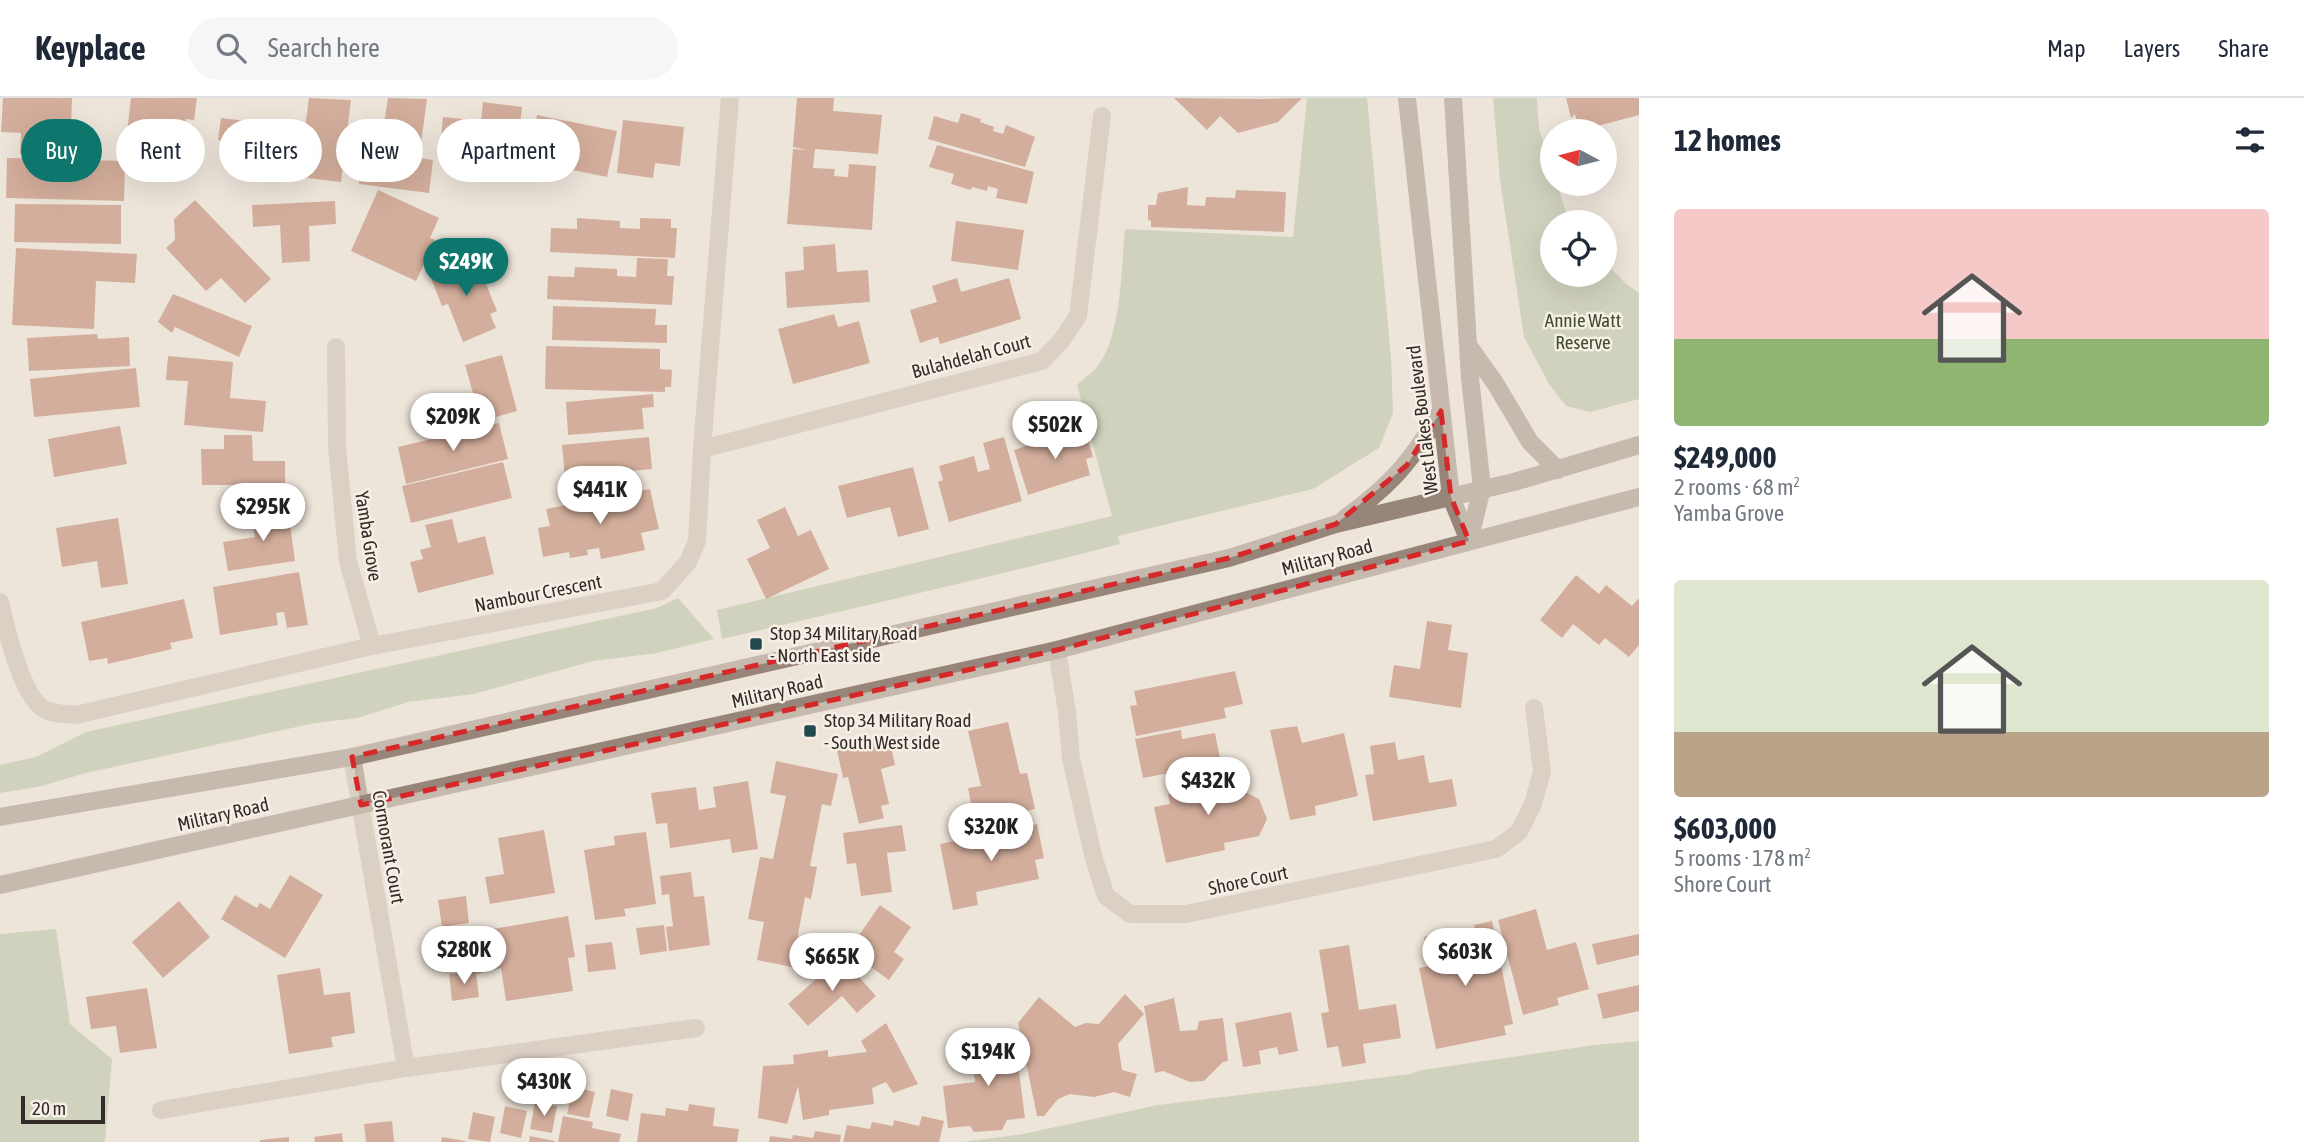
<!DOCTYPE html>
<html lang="en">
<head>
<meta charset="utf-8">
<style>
  :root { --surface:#fff; --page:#f6f6f7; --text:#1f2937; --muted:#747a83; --line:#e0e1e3; --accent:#0f766e }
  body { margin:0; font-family:"Asap Condensed",sans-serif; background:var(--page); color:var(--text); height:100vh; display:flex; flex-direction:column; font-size:26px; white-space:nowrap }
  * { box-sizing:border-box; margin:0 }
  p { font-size:23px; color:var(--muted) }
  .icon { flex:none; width:38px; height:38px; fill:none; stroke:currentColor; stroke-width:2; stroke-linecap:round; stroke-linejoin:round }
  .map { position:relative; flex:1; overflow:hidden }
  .panel { display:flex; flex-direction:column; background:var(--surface); width:665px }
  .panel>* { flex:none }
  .guide { position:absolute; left:21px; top:21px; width:665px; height:63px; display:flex; gap:14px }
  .needle { width:46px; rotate:277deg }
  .controls { position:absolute; left:1540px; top:21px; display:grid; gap:14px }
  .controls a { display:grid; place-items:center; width:77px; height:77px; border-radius:50%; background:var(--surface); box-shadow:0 7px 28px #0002; font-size:35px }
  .scale { position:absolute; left:21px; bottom:18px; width:84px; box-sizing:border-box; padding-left:7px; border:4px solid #322b27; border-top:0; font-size:19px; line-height:24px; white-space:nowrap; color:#322b27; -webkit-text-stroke:5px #f6efe6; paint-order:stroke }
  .price { position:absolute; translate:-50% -60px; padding:0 16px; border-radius:24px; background:#fff; color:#222; font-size:23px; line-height:46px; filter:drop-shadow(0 2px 4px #0008) }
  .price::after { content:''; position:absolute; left:50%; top:42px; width:21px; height:16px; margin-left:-10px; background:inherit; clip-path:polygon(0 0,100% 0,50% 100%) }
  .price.active { background:var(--accent); color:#fff }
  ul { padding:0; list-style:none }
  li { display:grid; align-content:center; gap:14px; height:371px; padding:0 35px }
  li span { display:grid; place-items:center; height:217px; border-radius:7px; color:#555 }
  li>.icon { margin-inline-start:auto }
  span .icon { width:126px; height:126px; fill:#fffc; stroke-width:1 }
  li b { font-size:30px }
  h2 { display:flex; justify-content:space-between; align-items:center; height:84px; padding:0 35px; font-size:30px }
  .chip { padding:0 24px; border-radius:32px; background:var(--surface); box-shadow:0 7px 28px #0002; font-size:24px; line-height:63px }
  .chip.active { background:var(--accent); color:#fff }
  header { display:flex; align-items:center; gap:42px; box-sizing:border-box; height:98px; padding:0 35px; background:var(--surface); border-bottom:2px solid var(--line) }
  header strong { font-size:33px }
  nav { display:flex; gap:38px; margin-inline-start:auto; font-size:24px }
  .search { width:490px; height:63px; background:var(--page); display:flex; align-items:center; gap:18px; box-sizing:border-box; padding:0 24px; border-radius:38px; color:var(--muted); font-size:26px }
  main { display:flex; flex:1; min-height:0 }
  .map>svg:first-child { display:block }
  .green { fill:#afba9c }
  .building { fill:#b56c50 }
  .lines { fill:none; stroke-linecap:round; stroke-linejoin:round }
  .minor { stroke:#c4b5a8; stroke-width:18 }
  .secondary { stroke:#97857a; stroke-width:18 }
  .marked { fill:none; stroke:#d62828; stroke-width:5; stroke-dasharray:14 9; stroke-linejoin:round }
  .poi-dot { fill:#22494d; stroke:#f6efe6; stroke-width:2.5 }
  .labels { text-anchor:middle; stroke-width:5; stroke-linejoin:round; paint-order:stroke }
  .park-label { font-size:19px; fill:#404c2e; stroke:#f6efe6 }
  .street-label { font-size:19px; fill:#322b27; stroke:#f6efe6 }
  .poi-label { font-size:19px; fill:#322b27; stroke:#f6efe6; text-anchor:start }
</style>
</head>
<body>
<header>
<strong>Keyplace</strong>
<div class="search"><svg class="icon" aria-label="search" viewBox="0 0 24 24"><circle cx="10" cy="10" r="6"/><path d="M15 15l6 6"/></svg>Search here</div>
<nav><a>Map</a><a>Layers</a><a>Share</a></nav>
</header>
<main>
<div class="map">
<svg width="1639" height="1044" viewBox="0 0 1639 1044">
  <rect width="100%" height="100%" fill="#ede5da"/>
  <!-- green -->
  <path class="green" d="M1307,0H1367L1391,259L1393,315L1379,350L1313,391L1118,438L1120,446C988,480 855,510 722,541L717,512L1112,418L1077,287C1083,281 1092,275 1097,269C1122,238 1121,169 1125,131L1293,139Z
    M1493,0H1537L1539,31L1552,72V86H1557L1569,124H1552V177H1605V164L1625,185L1639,195V301L1590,314L1566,308L1549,286L1524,239L1500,82Z
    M678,500L714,541L657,555L593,563L474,596L408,604L358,620L315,625L86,675L42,688L0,695V667L36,659L86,634L657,510Z
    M56,831L70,926L112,961L105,1044H0V836Z
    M1639,943V1044H962L1023,1036L1158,1007L1410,976L1422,972L1594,947Z"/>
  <!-- building -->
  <path class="building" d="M3,0H72L71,30H52L50,57L20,56L21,35L1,34Z
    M131,0H197L194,22L186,21L180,59L125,52Z
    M309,0L351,2L341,84L250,73L253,47L218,42L221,20L305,30Z
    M388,0L427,1L419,60L433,62L429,95L359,86L363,57L379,59Z
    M797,0H834L833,13L882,17L878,56L815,51L813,70L835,71L834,78L848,79L849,66L876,68L872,132L787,126L793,51L807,52L793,49Z
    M1174,0L1259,1L1302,0L1278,24L1238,35L1220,18L1207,32Z
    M1566,0H1639V17L1579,33L1575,16L1571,20Z
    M483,4L522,9L515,72L475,68L476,54L440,50L443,19L481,23Z
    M961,15L981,21L980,24L994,29L993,33L1003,36L1006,27L1035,39L1025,69L928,41L934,18L958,25Z
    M537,17L617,33L607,79L528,63Z
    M623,22L684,29L680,68L655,65L653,80L617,75Z
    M937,47L1034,74L1027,106L996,100L998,91L988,88L987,93L972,89L971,92L951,86L954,76L929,69Z
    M7,60L125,63L124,103L6,100Z
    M1188,89L1187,107L1205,108L1206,99L1235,100L1236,92L1286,94L1284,134L1151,129V123L1148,122V107H1156L1158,95Z
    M378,92L439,120L430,140L435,142L416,183L351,153Z
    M195,102L271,181L245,205L221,180L206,193L166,150L175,142L174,121Z
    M335,103L336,126L309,128L310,163L282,165L280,127L253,129L252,107Z
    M15,106L121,107V146L14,144Z
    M577,120L620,123V130L640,131V120L671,121V130H677L675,160L550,154L551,130L577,131Z
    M956,123L1024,132L1018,172L951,163Z
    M835,146L837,174L868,172L870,204L787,210L785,174L804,172L803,149Z
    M16,150L137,156L135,185L96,183L94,231L12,227Z
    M475,159L497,213L490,216L496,230L463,244L448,206L442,208L430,178Z
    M637,160L668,161L667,178H674L672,207L547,201L548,178L574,179L575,169L617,171V178L636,179Z
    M957,180L961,194L1009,180L1021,221L940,246L938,239L920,245L910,212L937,204L932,188Z
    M173,196L252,228L239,259L175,229L172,235L158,224Z
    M553,208L656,211L655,227H667V245L552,242Z
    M834,216L838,229L859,223L870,265L793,286L778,231Z
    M97,236L98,241L129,239L130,268L29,273L27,240Z
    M546,248L660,251V271L672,272L671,289H665V294L545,291Z
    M502,257L517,313L481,323L465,267Z
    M168,258L233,264L230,300L266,303L263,334L184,327L188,283L166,282Z
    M136,270L140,309L34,319L30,281Z
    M653,296L654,309L642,310L644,331L568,337L566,304Z
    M499,325L508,361L406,386L398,349Z
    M120,328L127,366L54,379L48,341Z
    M1084,330L1093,359L1086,361L1090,377L1028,397L1014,352Z
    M224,337H252L253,363H285V387H253V395L234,396L235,387H202L201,351H224Z
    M649,339L652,371L565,379L562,347Z
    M1004,339L1022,403L949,424L938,384L943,382L939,368L974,358L978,374L990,371L983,345Z
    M503,364L512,400L411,425L402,388Z
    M913,369L929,431L898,439L890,409L847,420L838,388Z
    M650,391L659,431L641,435L645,452L601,461L599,450L587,452L588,457L570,460L569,454L543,459L538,430L550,428L546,411Z
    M785,409L798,438L811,432L829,471L766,501L747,461L770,450L757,422Z
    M288,412L295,463L228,473L223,444L255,439L252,417Z
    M118,420L128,486L101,490L97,463L62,469L56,430Z
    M452,421L458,445L485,438L494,476L418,495L410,464L423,461L420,452L431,449L425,427Z
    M299,474L308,527L287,530L284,514L276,515L278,527L220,537L213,489Z
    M1576,477L1599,496L1606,487L1632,508L1639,500V547L1629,559L1605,540L1599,547L1573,526L1562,540L1540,522Z
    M184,501L193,540L170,545L172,551L108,566L107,560L89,563L81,524Z
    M1427,523L1452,527L1448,552L1468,555L1461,610L1389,599L1394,567L1420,571Z
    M1235,573L1243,606L1224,610L1226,620L1136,638L1130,608L1137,607L1134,593Z
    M1008,624L1020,676L1027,675L1035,711L975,724L968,690L981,688L968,633Z
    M1297,628L1302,645L1344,635L1358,698L1315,708L1316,717L1290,722L1270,632Z
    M1181,632L1182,641L1215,635L1221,665L1143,680L1135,641Z
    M889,639L895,667L881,671L889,706L881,708L884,720L859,726L848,679L843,680L837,652Z
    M1395,644L1398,662L1424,657L1429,685L1452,681L1457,708L1373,723L1365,677L1374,676L1370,648Z
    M776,663L838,676L831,708L822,706L810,768L817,769L811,801L805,799L792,869L757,862L764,824L748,821L760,759L773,761L786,698L770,695Z
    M1240,672L1245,694L1259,701L1267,721L1259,738L1224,745L1225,752L1166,765L1154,709L1170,706L1168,696L1184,692L1183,684Z
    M748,683L758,751L732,755L730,741L670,750L667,725L656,726L651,695L696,689L699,712L716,709L713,689Z
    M1037,726L1044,760L1035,762L1039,781L976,794L978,807L953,812L940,746Z
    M902,727L906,753L887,755L892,794L861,798L856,765L847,766L843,735Z
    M544,732L555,795L490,806L485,779L504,776L498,740Z
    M646,734L656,806L624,811L626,818L595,822L584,752L615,747L614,738Z
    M691,774L694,799L704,798L710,847L669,853L666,829L673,828L669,796L662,797L660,778Z
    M290,777L323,797L285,860L221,821L235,797L257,810L260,805L270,811Z
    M466,798L469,825L442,829L438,802Z
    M179,803L210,839L163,880L132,844Z
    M880,807L911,829L894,854L904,861L889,882L848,853Z
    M1536,811L1547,852L1576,844L1589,891L1557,900L1559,907L1523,917L1498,822Z
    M568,818L575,859L568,860L573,893L506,903L501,870L477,876L470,835Z
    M1492,823L1513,926L1504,928L1506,937L1436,951L1419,870L1430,868L1424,839L1460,832L1467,864H1469L1465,843L1478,840L1474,827Z
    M664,827L667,853L640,857L636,830Z
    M465,835L469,862L441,866L438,839Z
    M1639,836V857L1597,867L1592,846Z
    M612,844L616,871L588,874L585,847Z
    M1349,847L1359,912L1396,906L1401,940L1363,946L1366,965L1342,969L1338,948L1327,950L1321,915L1329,914L1319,852Z
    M841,859L876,898L857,915L842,898L808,928L788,906Z
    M320,870L324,897L350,894L355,935L331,939L333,949L289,956L277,877Z
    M476,873L479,899L452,903L449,876Z
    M1639,887V913L1603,921L1597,896Z
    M147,890L157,950L120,955L116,928L91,931L86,899Z
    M1125,896L1144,916L1118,946L1122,972L1137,976L1130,999L1114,994L1094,999L1070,996L1058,1001L1044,1018H1037L1018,925L1039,899L1075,929L1086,925L1099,926Z
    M1174,900L1180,933L1197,932L1199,923L1223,920L1228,963L1223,964L1204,983L1190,984L1163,973L1155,975L1144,908Z
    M1291,914L1298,953L1279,957L1277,949L1259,953L1261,966L1243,969L1235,925Z
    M886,925L918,986L893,995L886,984L872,990L874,1006L829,1012V1017L803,1022L798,988L787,1026L758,1020L763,968L794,966L793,957L828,952V959L867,954L861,943Z
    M1014,936L1025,1020L1007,1022L1002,1032L974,1034L970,1028L948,1030L943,988L975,984L970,942Z
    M573,989L595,994L589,1020L567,1016Z
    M611,991L633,996L628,1023L606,1018Z
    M535,1004L557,1008L552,1035L530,1031Z
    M689,1006L715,1010L713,1028L739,1031L737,1044H637L641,1015L665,1018L666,1010L688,1013Z
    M505,1008L527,1013L521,1040L500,1035Z
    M473,1014L495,1019L490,1044L468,1041Z
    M563,1018L593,1024L592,1030L621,1036L619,1044H558Z
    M922,1018L944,1023L939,1044H843L847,1027L870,1031L872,1024L893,1028L894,1022L919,1028Z
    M392,1023L394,1044H366L364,1026Z
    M815,1033L841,1037L840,1044H769L770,1038L792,1041L793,1037L813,1040Z
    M342,1035L343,1044H315L314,1039Z
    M530,1038L555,1043V1044H529Z
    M289,1039V1044H260V1042Z
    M442,1039L465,1043V1044H441Z"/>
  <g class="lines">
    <!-- minor -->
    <path class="minor" d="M336,249L337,349L348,463L372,548
      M702,351L1042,263L1061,243L1078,218L1102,18
      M0,504C6,529 22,604 48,613C56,616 67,616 76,617L372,548L662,493L688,464L697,443L702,351L730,0
      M1057,552L1067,614L1071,661L1094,761L1106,798L1130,816H1186L1496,751L1519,734L1533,706L1542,673L1534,610
      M352,659L406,970
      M161,1012L406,970L696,930"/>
    <!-- secondary -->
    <path class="secondary" d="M1407,0L1451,399L1469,443
      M1453,0L1470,280L1482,390L1469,443
      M1468,247L1495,285L1530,344L1558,372
      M1344,421C1392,386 1411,364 1441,313
      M0,719L352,659L1229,460L1336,426L1514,384L1639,347
      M0,787L1057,552L1639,399"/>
  </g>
  <!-- marked area -->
  <path d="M0 0H1639V1044H0ZM1441,313L1451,399L1469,443L1057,552L361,707L352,659L1229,460L1336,426L1407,367Z" fill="#ede5da" fill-opacity=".55" fill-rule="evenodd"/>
  <path class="marked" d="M1441,313L1451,399L1469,443L1057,552L361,707L352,659L1229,460L1336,426L1407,367Z"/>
  <!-- markers -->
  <g class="poi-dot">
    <rect x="749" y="539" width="14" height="14" rx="3.5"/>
    <rect x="803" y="626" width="14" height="14" rx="3.5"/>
  </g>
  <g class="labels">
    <!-- park labels -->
    <g class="park-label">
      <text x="1583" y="229">Annie Watt<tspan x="1583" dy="22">Reserve</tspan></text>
    </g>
    <!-- street labels -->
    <g class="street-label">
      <text transform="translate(971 258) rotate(-15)" y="7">Bulahdelah Court</text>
      <text transform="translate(1422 322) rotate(-97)" y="7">West Lakes Boulevard</text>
      <text transform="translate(369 438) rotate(81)" y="7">Yamba Grove</text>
      <text transform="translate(1327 459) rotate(-15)" y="7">Military Road</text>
      <text transform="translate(538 495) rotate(-11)" y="7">Nambour Crescent</text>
      <text transform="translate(777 593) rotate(-13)" y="7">Military Road</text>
      <text transform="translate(223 716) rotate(-13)" y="7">Military Road</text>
      <text transform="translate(389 749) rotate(80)" y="7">Cormorant Court</text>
      <text transform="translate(1248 782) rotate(-12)" y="7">Shore Court</text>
    </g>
    <!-- poi labels -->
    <g class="poi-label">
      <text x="770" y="542">Stop 34 Military Road<tspan x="770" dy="22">- North East side</tspan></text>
      <text x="824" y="629">Stop 34 Military Road<tspan x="824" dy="22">- South West side</tspan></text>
    </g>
  </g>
</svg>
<div class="controls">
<a><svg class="needle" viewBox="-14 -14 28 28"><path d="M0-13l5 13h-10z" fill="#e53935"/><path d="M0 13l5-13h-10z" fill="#747a83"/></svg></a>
<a><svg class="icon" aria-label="locate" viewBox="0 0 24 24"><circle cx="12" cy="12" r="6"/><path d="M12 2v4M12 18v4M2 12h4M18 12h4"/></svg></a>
</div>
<div class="scale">20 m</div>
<b class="price active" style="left:466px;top:200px">$249K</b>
<b class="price" style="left:453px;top:355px">$209K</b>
<b class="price" style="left:1055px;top:363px">$502K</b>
<b class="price" style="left:600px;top:428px">$441K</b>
<b class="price" style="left:263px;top:445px">$295K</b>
<b class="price" style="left:1208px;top:719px">$432K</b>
<b class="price" style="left:991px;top:765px">$320K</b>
<b class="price" style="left:464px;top:888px">$280K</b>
<b class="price" style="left:1465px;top:890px">$603K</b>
<b class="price" style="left:832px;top:895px">$665K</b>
<b class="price" style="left:988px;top:990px">$194K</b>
<b class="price" style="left:544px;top:1020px">$430K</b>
<div class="guide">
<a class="chip active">Buy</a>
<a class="chip">Rent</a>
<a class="chip">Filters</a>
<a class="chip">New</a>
<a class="chip">Apartment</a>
</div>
</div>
<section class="panel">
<h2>12 homes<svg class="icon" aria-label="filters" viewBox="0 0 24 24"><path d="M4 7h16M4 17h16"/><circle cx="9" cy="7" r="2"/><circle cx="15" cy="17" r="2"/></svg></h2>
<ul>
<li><span style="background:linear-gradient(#f6c9c9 60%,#8fb573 0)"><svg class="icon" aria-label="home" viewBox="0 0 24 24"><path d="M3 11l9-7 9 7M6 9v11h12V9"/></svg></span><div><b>$249,000</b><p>2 rooms · 68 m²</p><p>Yamba Grove</p></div></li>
<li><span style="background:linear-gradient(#dfe7d0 70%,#b9a48a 0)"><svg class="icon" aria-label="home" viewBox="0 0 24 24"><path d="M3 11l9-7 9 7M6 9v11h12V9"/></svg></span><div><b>$603,000</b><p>5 rooms · 178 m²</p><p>Shore Court</p></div></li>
</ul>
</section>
</main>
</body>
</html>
